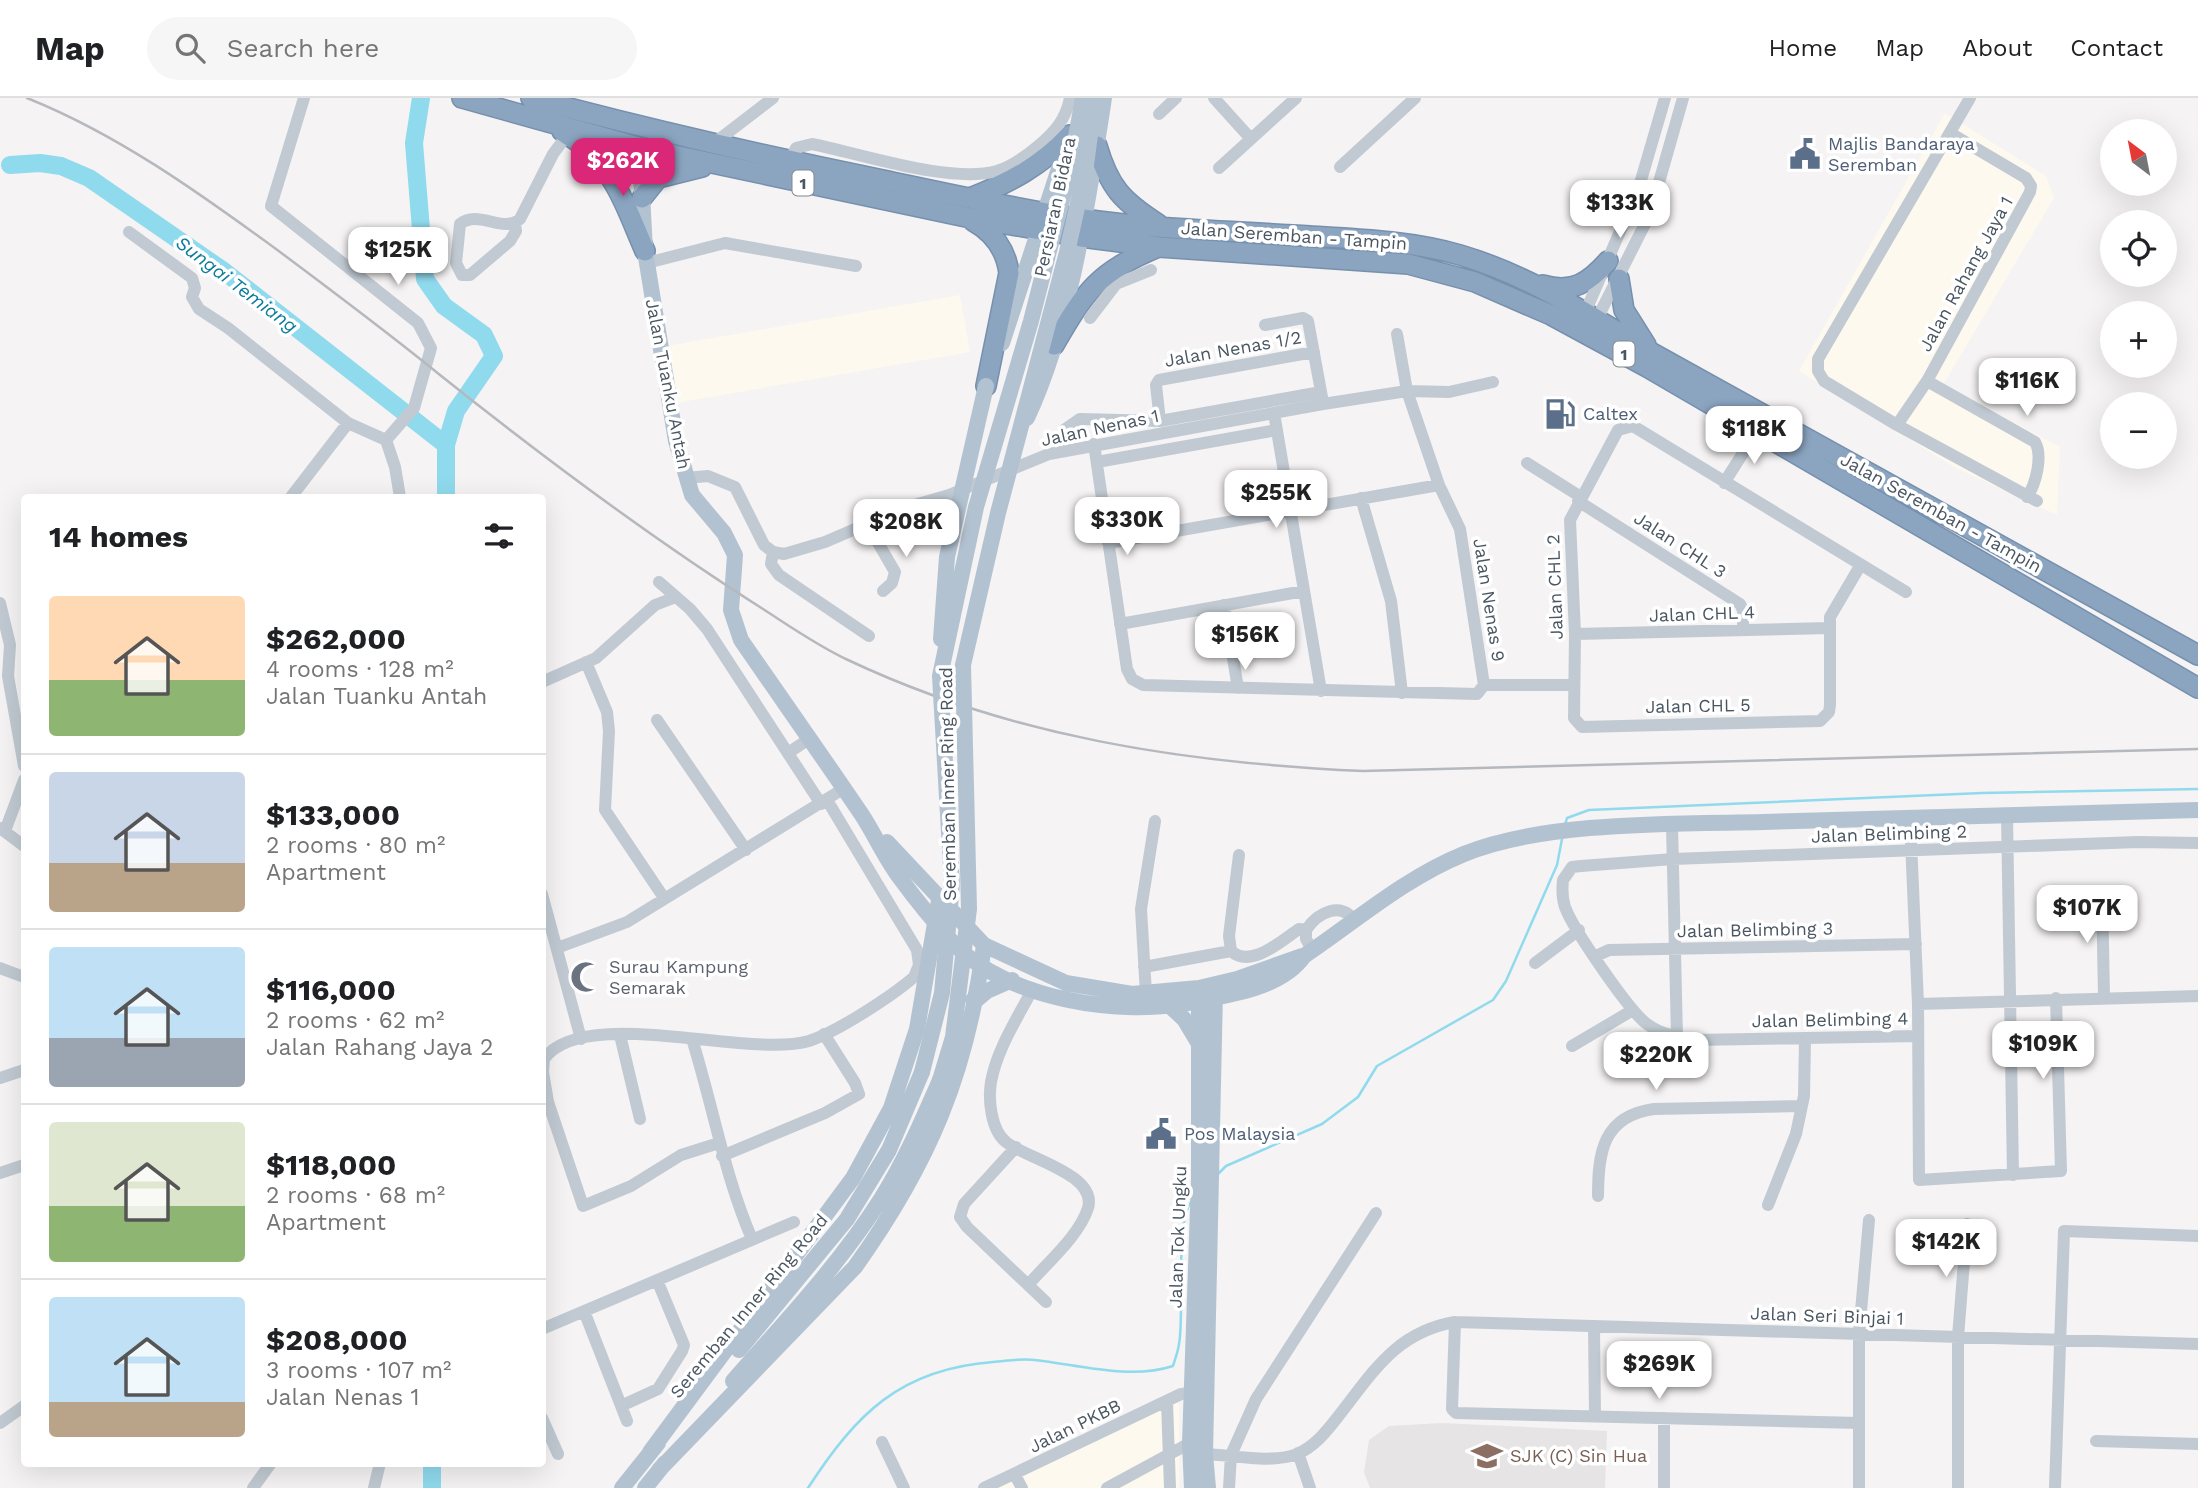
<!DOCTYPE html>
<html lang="en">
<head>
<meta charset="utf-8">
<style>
  :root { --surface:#fff; --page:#f6f6f6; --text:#202124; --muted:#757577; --line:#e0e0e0; --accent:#db2777 }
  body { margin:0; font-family:"Work Sans",sans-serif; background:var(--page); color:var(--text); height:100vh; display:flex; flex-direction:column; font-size:26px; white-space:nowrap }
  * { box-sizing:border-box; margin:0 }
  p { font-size:23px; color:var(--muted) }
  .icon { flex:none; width:38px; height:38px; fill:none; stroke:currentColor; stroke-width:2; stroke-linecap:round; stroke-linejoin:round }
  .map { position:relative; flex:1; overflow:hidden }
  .panel { position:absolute; left:21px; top:396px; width:525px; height:973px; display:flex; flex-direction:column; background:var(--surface); border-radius:7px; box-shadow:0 7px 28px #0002 }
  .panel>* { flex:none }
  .needle { width:46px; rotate:328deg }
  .controls { position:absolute; left:2100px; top:21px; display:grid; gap:14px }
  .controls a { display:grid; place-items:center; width:77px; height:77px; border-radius:50%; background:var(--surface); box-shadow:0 7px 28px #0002; font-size:35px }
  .price { position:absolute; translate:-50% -60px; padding:0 16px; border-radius:14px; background:#fff; color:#222; font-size:23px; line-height:46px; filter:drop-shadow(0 2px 4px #0008) }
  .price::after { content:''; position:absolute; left:50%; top:42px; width:21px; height:16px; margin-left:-10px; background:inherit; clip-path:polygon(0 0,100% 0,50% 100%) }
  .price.active { background:var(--accent); color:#fff }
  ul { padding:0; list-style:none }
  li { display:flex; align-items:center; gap:21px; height:175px; padding:0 28px }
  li+li { border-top:2px solid var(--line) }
  li span { display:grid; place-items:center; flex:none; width:196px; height:140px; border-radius:7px; color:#555 }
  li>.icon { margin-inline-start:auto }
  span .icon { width:84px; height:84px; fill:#fffc; stroke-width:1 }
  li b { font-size:30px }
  h2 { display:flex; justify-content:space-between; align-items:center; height:84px; padding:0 28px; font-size:30px }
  header { display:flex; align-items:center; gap:42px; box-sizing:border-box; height:98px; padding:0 35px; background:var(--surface); border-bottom:2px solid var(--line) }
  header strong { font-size:33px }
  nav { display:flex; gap:38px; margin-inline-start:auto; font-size:24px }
  .search { width:490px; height:63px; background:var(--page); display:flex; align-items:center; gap:18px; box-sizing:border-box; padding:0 24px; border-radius:38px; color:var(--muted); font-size:26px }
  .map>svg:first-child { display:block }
  .commercial { fill:#fdf9ef }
  .education { fill:#e6e4e5 }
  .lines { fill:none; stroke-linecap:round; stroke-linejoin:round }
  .stream { stroke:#90daee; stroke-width:2.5 }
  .river { stroke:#90daee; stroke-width:18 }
  .highway-casing { stroke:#7690ad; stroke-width:22 }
  .minor { stroke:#c1cad2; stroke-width:12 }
  .major { stroke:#b3c2d1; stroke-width:16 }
  .highway { stroke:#8ba5c1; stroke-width:19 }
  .rail { stroke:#b5b8bd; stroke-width:2.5 }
  .major-bridge { stroke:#b3c2d1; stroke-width:16 }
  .labels { text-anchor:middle; stroke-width:7; stroke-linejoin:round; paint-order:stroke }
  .shield { fill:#fff; stroke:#808990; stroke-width:2 }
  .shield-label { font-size:16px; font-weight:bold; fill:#4a5661 }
  .service-label { font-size:18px; fill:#4e5e75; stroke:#fff; text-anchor:start }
  .street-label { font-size:18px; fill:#4a5661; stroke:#fff }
  .worship-label { font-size:18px; fill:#5b616d; stroke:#fff; text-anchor:start }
  .education-label { font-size:18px; fill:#785e54; stroke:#fff; text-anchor:start }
  .water-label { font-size:19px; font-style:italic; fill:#0c7c9b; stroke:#fff }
</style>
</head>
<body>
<header>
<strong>Map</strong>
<div class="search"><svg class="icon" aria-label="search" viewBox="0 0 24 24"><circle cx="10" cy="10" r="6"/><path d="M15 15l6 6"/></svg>Search here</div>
<nav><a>Home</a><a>Map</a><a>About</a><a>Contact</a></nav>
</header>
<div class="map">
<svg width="2198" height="1390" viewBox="0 0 2198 1390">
  <rect width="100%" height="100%" fill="#f5f3f3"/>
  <!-- commercial -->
  <path class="commercial" d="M1945,15L2046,78L2054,100L1943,287L2060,349L2057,417L1954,369L1799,273Z
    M960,197L970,254L676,305L667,248Z
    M1179,1298V1390H993Z"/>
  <!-- education -->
  <path class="education" d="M1442,1325L1607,1333L1605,1390H1370L1364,1374L1369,1342L1389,1328Z"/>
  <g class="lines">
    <!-- stream -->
    <path class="stream" d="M1565,727L1567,720L1589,712L1982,695L2198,691
      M1218,1076L1226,1068L1322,1026L1358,999L1377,968L1493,902L1506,883L1557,767L1562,741
      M808,1390C856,1316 900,1271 993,1264C1007,1263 1022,1260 1035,1262C1079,1267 1130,1282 1173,1268C1175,1261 1178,1254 1179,1246C1185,1217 1174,1122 1192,1103"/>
    <!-- river -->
    <path class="river" d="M421,0L414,45L425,181L444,208L484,237L494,258L456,313L446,347V399
      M10,67L40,65L61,68L89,80L225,174L446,347
      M432,1365V1390"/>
    <defs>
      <path id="highway" d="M462,0L641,50L966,119L1081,139L1159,149L1408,166L1475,184L1551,217L1647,269L2198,590
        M531,0C647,31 765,58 883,82C949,96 1016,111 1083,121C1158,132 1235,133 1310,138C1360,141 1411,143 1460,157C1529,177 1591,218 1652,255L2198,557
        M562,33C613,65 622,100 645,153
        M1097,48C1109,89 1122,103 1158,126
        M602,64L621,70L639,66
        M642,100L658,80L702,69
        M970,100C1009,85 1041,68 1070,37
        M973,123C993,134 1006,152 1009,175L986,288
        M1619,181L1624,212L1646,247
        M1543,187C1573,196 1589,184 1608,163
        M1054,247C1086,192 1098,174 1158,149"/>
    </defs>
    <!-- highway casing -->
    <use href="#highway" class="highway-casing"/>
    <!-- minor -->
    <path class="minor" d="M304,0L271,108L418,225L431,250L414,310L386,342
      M1214,0L1251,41
      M1970,0L1818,261V273L1824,283L1897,327L2037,403
      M1159,16L1176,0
      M713,46L773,0
      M790,63L796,50L812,46C862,56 950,86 997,73C1013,68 1026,58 1038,48C1055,34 1066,21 1070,0
      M1340,69L1415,0
      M1219,70L1296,0
      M515,125L516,133L510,143L470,177H462L456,165L460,126C479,111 502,136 520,121L553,56L568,36
      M129,134L192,180L195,190L192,199L199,211L228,230L348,325L386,342
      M647,165L725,145L856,168
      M1585,215L1639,89L1665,0
      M1090,220L1116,186L1151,172
      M1597,221L1650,116L1683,0
      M1265,227L1303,220L1308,223L1322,299
      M1927,283L2035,344C2043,358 2036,386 2027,399
      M1274,315L1321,593
      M1160,323L1156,287L1159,282L1314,254
      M1897,327L1927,283L2030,94L2031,88L2026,80L1950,35
      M386,342L395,369L400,399
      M1094,346L1127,571L1132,581L1143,587L1477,596L1484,587L1460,431L1439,387L1407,293L1397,236
      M1062,353L1064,332L1080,321L1160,323L1321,294
      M1097,364L1277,332
      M1527,365L1581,399
      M686,380L708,378L735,389L764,447L773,454L784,456L825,444L904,410L949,397L1049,356L1323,306L1407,293L1449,294L1493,284
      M1724,385L1757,333
      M291,399L348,325
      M1361,400L1391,503L1402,595
      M1578,403L1740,506L1743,512V532
      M866,424L895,474L892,485L883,493
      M1108,445L1439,387
      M773,454L771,466L779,477L869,538
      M1860,468L1830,519V607L1829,614L1820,623L1582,629L1574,620L1575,536L1570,422L1618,332L1633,328L1906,494
      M659,484L690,511L707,531L821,706
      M0,505L10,547L8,578L24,668
      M1224,507L1238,590
      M1120,526L1304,493
      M1575,536L1829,530
      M586,564L607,614L609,633L605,712L664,800
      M542,584L596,560L655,507L676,499
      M1484,587H1573
      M657,622L746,752
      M788,655L809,641
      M2007,718L2013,1077
      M1910,720L1918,906L1919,1082L2061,1073L2056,900
      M1672,727L1677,939
      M0,730L24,748
      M5,733L24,682
      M1239,757L1229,838L1231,853C1251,871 1281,843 1299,831L1306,832
      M2102,794L2104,898
      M542,796L581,941
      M557,850L627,824L843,691
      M1312,852L1306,841V832C1318,814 1341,803 1355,823
      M1596,858L1609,852L1916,846
      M1535,865L1579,832
      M1144,869L1231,853
      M0,870L24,879
      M1146,896L1141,811L1155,723
      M1918,906L2198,898
      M620,937L640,1021
      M1918,938L1694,942C1677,939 1660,936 1647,926C1629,913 1573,831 1565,809C1562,800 1562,791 1563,782L1572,769L1581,768L1673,761L2138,744L2198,745
      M692,941C713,1008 724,1076 752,1141
      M1572,948L1633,912
      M0,980L24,972
      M719,1045L681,1057L631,1088L583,1108L548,1004L543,974L544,961C583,906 747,961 809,943C837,934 892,898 914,879L919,867L917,852L827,702
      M1016,1049L964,1106L960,1119L967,1129L1046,1204
      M722,1058L825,1015L859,996L855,985L824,936
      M0,1075L24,1067
      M1598,1098C1598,1054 1603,1018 1654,1011L1802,1008
      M1768,1107L1796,1036L1804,998L1805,941
      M1029,1186C1048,1164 1079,1138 1088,1110C1098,1076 1025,1060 1006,1044C991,1032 988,1002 991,984C997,951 1017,921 1032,892
      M584,1213L627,1323
      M1455,1224L1452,1311L1456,1315L1859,1325
      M1594,1228L1595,1317
      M542,1231L794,1124
      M1167,1304L1170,1390
      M623,1307L658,1291L682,1253L684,1247L657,1182
      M542,1320L558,1356
      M0,1325L24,1308
      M2096,1343L2198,1346
      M882,1344L904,1390
      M1298,1355L1310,1390
      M1205,1356C1233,1357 1271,1366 1297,1356C1314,1349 1326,1334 1337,1320C1372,1276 1395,1234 1455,1224L2198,1246
      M1015,1377L1022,1390
      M253,1390L271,1365
      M374,1390L380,1365
      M984,1390L1181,1296L1192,1295
      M1107,1390L1190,1345
      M1229,1390L1231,1357L1256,1301L1376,1115
      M1664,1390V1320
      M1859,1390V1236L1869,1122
      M1958,1390V1239L1967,1126
      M2055,1390L2064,1133L2198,1138"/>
    <!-- major -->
    <path class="major" d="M640,57L645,153L676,343L692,397L724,435L735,457L731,512L741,542C781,600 822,658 862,717C875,737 885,760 900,780C916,802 936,826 954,846C1008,902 1121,919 1194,904C1229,897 1282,890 1304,858C1356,823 1405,780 1464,756C1544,723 1676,726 1764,724C1908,720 2053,716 2198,712
      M1002,245L1070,37
      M1027,320C1071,225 1088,103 1104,0
      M887,744L984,847L1066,885L1132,896L1199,890L1237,881L1302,858
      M973,902L974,904L987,893L1012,882
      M1171,909L1184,921L1199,946
      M739,1252L847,1121L889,1052L922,974
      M733,1283C784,1225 839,1167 881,1101C905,1063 922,1023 940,982
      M650,1354L853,1080L891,1010L917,931L939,802
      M659,1372L855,1169C930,1064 967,975 984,847
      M622,1390L658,1345
      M645,1390L665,1365
      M1192,1390L1190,1345L1199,1082V896
      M1208,1390L1205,1356L1215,893"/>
    <!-- highway -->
    <use href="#highway" class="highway"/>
    <!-- rail -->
    <path class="rail" d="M27,0C117,36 198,94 276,151C331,192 386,233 440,277C544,360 651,440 763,511C791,529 818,548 848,562C1011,639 1185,665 1363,673L2198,651"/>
    <!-- major-bridge -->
    <path class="major-bridge" d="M941,541L947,459L986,288
      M922,974L942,895L952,786L940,578L976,409L1031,223L1071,67L1083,0
      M940,982L953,939L969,811L963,567L998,415L1067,154L1085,74L1095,0"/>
  </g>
  <!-- icons -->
  <defs>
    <symbol id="civic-bare" viewBox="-9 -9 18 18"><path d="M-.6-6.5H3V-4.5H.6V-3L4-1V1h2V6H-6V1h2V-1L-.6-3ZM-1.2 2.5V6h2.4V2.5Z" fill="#5c6f8a" stroke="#fff" stroke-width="2.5" paint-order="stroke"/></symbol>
    <symbol id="fuel-bare" viewBox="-9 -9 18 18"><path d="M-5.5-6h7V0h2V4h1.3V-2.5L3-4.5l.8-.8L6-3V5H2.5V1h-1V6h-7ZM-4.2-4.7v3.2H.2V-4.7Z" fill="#5c6f8a" stroke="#fff" stroke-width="2.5" paint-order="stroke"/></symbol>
    <symbol id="mosque-bare" viewBox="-9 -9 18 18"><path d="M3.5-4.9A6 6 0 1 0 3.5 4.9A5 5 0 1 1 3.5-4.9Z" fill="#6b7280" stroke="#fff" stroke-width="2.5" paint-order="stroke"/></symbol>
    <symbol id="school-bare" viewBox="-9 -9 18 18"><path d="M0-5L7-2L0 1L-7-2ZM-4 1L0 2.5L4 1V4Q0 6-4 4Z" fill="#8d6e63" stroke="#fff" stroke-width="2.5" paint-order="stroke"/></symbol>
  </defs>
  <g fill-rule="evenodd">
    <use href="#civic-bare" x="1783" y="34" width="44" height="44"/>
    <use href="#fuel-bare" x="1538" y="294" width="44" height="44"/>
    <use href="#mosque-bare" x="564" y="857" width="44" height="44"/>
    <use href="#civic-bare" x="1139" y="1014" width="44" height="44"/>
    <use href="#school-bare" x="1465" y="1336" width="44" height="44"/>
  </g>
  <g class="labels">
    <!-- shield labels -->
    <g class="shield">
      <rect x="792.5" y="72.5" width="21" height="25" rx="5"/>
      <rect x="1613.5" y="243.5" width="21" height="25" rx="5"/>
    </g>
    <g class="shield-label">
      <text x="803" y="91">1</text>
      <text x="1624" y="262">1</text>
    </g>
    <!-- service labels -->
    <g class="service-label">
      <text x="1828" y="52">Majlis Bandaraya<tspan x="1828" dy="21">Seremban</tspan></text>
      <text x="1583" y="322">Caltex</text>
      <text x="1184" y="1042">Pos Malaysia</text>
    </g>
    <!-- street labels -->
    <g class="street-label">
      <text transform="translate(1055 109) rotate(-78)" y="6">Persiaran Bidara</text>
      <text transform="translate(1294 138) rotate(4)" y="6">Jalan Seremban - Tampin</text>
      <text transform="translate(1966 176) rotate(-61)" y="6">Jalan Rahang Jaya 1</text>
      <text transform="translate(1233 251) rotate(-10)" y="6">Jalan Nenas 1/2</text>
      <text transform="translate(668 286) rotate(79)" y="6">Jalan Tuanku Antah</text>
      <text transform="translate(1100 330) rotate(-12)" y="6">Jalan Nenas 1</text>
      <text transform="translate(1941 415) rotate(29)" y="6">Jalan Seremban - Tampin</text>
      <text transform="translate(1680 447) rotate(33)" y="6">Jalan CHL 3</text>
      <text transform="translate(1555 489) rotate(-92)" y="6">Jalan CHL 2</text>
      <text transform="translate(1489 502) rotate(81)" y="6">Jalan Nenas 9</text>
      <text transform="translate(1702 516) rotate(-2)" y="6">Jalan CHL 4</text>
      <text transform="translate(1698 608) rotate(-1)" y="6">Jalan CHL 5</text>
      <text transform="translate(948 686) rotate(-91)" y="6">Seremban Inner Ring Road</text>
      <text transform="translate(1889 736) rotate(-2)" y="6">Jalan Belimbing 2</text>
      <text transform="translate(1755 832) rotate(-1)" y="6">Jalan Belimbing 3</text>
      <text transform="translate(1830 922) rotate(-1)" y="6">Jalan Belimbing 4</text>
      <text transform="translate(1178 1139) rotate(-88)" y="6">Jalan Tok Ungku</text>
      <text transform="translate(749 1208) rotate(-50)" y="6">Seremban Inner Ring Road</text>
      <text transform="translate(1827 1218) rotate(2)" y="6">Jalan Seri Binjai 1</text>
      <text transform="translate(1075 1328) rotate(-26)" y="6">Jalan PKBB</text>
    </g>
    <!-- worship labels -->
    <g class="worship-label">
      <text x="609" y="875">Surau Kampung<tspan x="609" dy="21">Semarak</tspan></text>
    </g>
    <!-- education labels -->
    <g class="education-label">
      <text x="1510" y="1364">SJK (C) Sin Hua</text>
    </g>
    <!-- water labels -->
    <g class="water-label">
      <text transform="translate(237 186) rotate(37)" y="7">Sungai Temiang</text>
    </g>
  </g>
</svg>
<div class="controls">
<a><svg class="needle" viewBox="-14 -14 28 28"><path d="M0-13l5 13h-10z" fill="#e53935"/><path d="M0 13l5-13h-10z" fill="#757577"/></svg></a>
<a><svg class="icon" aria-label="locate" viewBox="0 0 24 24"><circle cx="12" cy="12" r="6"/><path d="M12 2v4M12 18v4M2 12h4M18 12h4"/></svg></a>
<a>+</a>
<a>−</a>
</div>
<b class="price active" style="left:623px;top:100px">$262K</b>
<b class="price" style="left:1620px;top:142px">$133K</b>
<b class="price" style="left:398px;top:189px">$125K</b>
<b class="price" style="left:2027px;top:320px">$116K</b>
<b class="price" style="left:1754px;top:368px">$118K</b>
<b class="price" style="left:1276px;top:432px">$255K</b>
<b class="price" style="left:1127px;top:459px">$330K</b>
<b class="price" style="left:906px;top:461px">$208K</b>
<b class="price" style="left:1245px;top:574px">$156K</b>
<b class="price" style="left:2087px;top:847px">$107K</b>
<b class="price" style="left:2043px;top:983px">$109K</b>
<b class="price" style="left:1656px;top:994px">$220K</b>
<b class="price" style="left:1946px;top:1181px">$142K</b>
<b class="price" style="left:1659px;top:1303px">$269K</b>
<section class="panel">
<h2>14 homes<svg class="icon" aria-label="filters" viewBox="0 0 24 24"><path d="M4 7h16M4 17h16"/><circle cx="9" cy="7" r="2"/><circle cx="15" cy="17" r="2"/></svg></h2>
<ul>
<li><span style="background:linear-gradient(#ffd9b3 60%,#8fb573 0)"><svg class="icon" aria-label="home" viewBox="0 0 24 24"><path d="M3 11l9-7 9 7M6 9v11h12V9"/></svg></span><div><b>$262,000</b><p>4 rooms · 128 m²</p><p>Jalan Tuanku Antah</p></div></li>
<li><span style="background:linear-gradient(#c9d6e8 65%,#b9a48a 0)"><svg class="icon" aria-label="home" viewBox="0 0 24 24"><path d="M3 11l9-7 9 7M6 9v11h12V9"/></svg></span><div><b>$133,000</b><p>2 rooms · 80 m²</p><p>Apartment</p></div></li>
<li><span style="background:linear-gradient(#bfe0f5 65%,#9aa5b1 0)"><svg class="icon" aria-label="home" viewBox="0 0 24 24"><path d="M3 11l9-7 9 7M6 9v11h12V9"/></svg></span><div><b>$116,000</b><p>2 rooms · 62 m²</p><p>Jalan Rahang Jaya 2</p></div></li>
<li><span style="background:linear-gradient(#dfe7d0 60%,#8fb573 0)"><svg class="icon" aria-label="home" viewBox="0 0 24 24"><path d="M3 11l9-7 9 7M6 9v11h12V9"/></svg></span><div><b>$118,000</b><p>2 rooms · 68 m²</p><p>Apartment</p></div></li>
<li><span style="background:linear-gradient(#bfe0f5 75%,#b9a48a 0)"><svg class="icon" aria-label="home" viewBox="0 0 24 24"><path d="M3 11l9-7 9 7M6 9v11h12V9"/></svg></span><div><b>$208,000</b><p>3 rooms · 107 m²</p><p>Jalan Nenas 1</p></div></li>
</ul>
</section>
</div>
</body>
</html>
